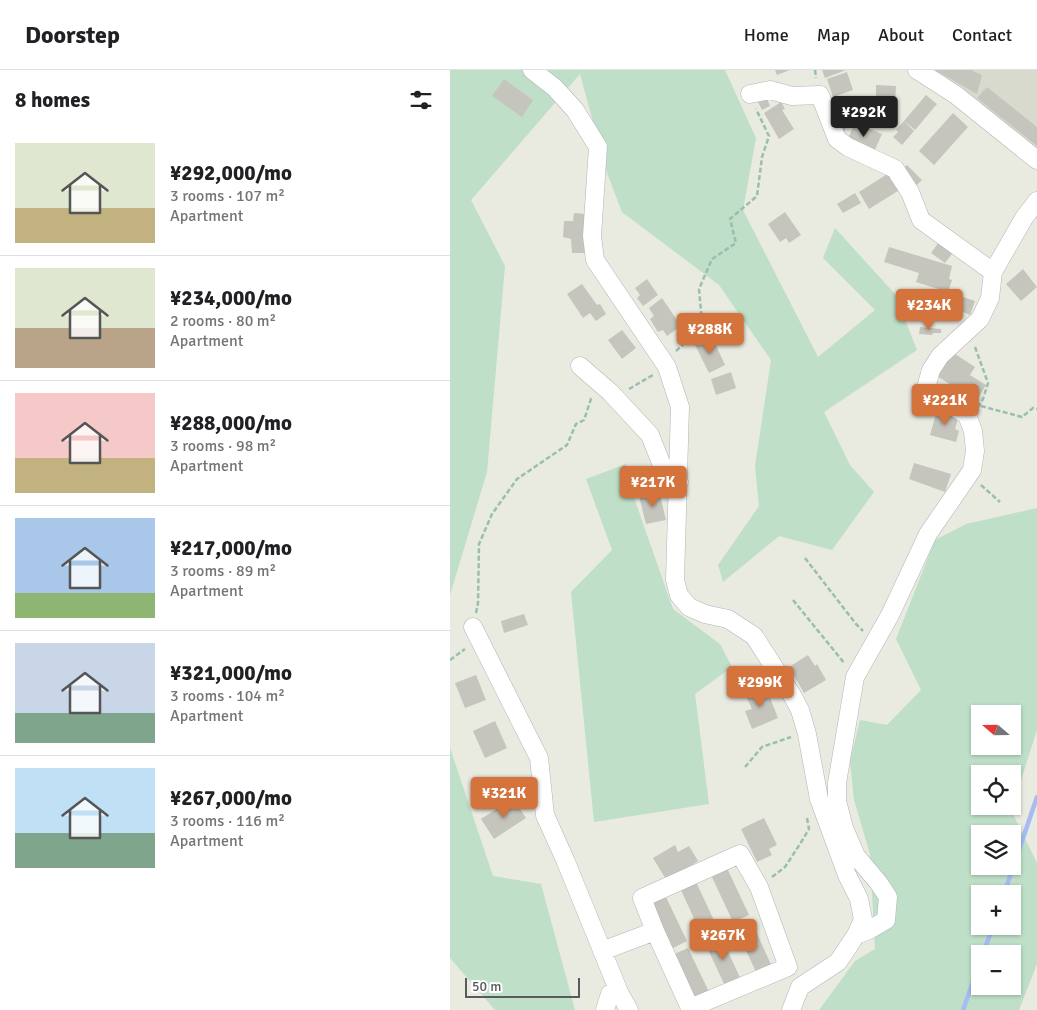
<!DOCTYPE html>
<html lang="en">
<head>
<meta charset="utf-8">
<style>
  :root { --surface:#fff; --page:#f6f6f6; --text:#202124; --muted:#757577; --line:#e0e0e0; --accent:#d4733c }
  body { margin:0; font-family:Signika,sans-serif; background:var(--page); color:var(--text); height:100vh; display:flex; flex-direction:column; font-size:19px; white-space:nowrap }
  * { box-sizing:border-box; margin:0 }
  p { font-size:16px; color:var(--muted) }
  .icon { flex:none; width:28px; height:28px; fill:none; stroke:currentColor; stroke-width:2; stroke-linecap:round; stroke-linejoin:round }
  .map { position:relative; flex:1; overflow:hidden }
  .panel { display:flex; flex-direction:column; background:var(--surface); width:450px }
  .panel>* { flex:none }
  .needle { width:32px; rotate:290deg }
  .buttons { position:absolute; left:521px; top:635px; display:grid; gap:10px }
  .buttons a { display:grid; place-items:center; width:50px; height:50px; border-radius:0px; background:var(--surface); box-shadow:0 1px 4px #0004; font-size:25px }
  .scale { position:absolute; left:15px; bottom:12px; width:115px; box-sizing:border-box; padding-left:5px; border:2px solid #595a5f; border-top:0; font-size:14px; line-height:18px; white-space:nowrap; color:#595a5f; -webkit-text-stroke:4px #fff; paint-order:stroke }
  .price { position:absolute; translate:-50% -42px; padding:0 11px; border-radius:5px; background:var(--accent); color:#fff; font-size:16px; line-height:32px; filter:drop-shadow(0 1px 2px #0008) }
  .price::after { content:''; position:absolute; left:50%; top:30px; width:15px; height:11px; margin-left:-8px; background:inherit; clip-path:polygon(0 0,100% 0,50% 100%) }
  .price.on { background:#222; color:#fff }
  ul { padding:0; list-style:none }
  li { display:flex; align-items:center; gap:15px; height:125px; padding:0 15px }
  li+li { border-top:1px solid var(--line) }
  li span { display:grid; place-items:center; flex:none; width:140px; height:100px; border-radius:0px; color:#555 }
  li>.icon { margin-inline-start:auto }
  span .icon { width:60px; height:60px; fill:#fffc; stroke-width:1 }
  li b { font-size:21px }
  h2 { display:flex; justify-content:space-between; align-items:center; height:60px; padding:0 15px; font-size:21px }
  header { display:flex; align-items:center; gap:30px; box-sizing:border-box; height:70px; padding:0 25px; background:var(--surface); border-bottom:1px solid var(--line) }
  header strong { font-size:24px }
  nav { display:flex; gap:28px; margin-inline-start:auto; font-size:18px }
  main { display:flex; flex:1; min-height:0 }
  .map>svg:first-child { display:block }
  .education { fill:#d9dace }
  .green { fill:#bfdfc8; fill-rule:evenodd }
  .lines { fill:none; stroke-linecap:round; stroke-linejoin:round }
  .stream { stroke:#a6bcf4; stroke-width:4.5 }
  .building { fill:#c5c5bd }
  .minor-casing { stroke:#b3b4b9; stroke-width:19 }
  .path { stroke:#99bfae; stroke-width:2.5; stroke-dasharray:5 2.5; stroke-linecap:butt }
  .minor { stroke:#fff; stroke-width:18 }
</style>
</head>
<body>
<header>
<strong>Doorstep</strong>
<nav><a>Home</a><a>Map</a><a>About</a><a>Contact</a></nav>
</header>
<main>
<section class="panel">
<h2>8 homes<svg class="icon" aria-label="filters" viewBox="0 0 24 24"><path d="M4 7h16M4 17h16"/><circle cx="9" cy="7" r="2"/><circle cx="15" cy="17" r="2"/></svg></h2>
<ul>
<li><span style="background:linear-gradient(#dfe7d0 65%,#c2b280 0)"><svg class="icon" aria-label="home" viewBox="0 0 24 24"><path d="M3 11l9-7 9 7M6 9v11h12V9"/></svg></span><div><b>¥292,000/mo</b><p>3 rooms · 107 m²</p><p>Apartment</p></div></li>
<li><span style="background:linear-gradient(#dfe7d0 60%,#b9a48a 0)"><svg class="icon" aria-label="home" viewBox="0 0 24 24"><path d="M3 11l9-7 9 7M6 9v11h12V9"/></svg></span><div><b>¥234,000/mo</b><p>2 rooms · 80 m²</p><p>Apartment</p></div></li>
<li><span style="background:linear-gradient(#f6c9c9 65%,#c2b280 0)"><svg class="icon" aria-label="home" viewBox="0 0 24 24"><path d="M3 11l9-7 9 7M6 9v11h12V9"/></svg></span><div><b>¥288,000/mo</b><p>3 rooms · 98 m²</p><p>Apartment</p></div></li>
<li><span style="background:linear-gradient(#a9c7e8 75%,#8fb573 0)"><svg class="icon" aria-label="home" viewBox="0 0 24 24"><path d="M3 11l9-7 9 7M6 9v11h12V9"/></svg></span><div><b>¥217,000/mo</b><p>3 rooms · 89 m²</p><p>Apartment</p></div></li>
<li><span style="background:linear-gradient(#c9d6e8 70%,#7fa58c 0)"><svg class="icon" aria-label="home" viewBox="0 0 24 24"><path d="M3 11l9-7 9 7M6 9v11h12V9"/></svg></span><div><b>¥321,000/mo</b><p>3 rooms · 104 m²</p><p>Apartment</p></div></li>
<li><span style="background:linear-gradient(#bfe0f5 65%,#7fa58c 0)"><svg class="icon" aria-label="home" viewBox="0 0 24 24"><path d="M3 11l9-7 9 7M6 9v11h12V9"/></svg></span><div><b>¥267,000/mo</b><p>3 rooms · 116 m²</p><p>Apartment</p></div></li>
</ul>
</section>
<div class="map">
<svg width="587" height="940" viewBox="0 0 587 940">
  <rect width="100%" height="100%" fill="#e9eae0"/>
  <!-- education -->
  <path class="education" d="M476,0H587V81Z"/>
  <!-- green -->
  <path class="green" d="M0,0H275L306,68L293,140L368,287L425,240L373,188L385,158L445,224L467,280L374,342L400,395L424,422L382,480L329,466L273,512L268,495L309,436L305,396L321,290L269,215L172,142L157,103L130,4L21,130L55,196L37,402L0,525Z
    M176,394L182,422L223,539L270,574L282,597L245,624L259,734L144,752L121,522L162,480L136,409Z
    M587,438V660L563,735L562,704H530V736H562L561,740L587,793V894L569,940H369L405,891L425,879L420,784L404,730L400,691L410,650L437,655L471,620L446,569L485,470L516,454ZM530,644H562V676H530ZM530,764H562V796H530ZM530,824H562V856H530ZM530,884H562V916H530Z
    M0,678L43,806L91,814L125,940H45L0,888Z"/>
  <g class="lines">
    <!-- stream -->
    <path class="stream" d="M554,824L587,727
      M533,884L543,856
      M513,940L530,892"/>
  </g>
  <!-- building -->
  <path class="building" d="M325,0H340L327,5Z
    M372,0H396L375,8Z
    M485,0H521L532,5L527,24Z
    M397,2L403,20L383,27L377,9Z
    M54,9L83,30L72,47L42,26Z
    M426,15L446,16L445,32H426Z
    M537,17L587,57V76L527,28Z
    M476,25L487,34L465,60L454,51Z
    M316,26L320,36L312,40L307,30Z
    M331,32L335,39L332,40L344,59L329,69L314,43Z
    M390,41L400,45L392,68L382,65Z
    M503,43L518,57L484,95L469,81Z
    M454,51L464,61L452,75L443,67L448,62L446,60Z
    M405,53L432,64L423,84L396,73Z
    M457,95L472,110L464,118L449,103Z
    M442,101L451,119L419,139L409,122Z
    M405,123L411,133L393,143L387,134Z
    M335,142L351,165L339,173L336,168L330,172L318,154Z
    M124,143L135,144L133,166L135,183H122L121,169L113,167L114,151H123Z
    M491,169L505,180L495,193L481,183Z
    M439,177L502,196L499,209L502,210L498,222L466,212L469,203L434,192Z
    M573,199L587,217L571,231L556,214Z
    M197,209L208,225L193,236L187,228L190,225L185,218Z
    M132,214L147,235L150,234L156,244L146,251L140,243L133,248L117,224Z
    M510,226L525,231L520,245L506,239Z
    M212,228L231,256L217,266L213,260L208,262L200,249L204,246L199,238Z
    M470,257L491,259V263H483L482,265L469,264Z
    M172,260L186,278L172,289L158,270Z
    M262,267L275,295L259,303L245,275Z
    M502,282L525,297L520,305L536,315L521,340L504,329L509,320L487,306Z
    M281,302L286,318L266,325L261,309Z
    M487,340L509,345L505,359L509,361L506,372L480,365Z
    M464,393L501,404L495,422L459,409Z
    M209,421L216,450L196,454L189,426Z
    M74,544L78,555L54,563L51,551Z
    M358,585L365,596L367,594L376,610L354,623L339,597Z
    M26,605L36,630L15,638L5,613Z
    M315,615L328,648L302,659L295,641L302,639L295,624Z
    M45,651L57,678L35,688L23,661Z
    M63,728L76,748L44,769L31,749Z
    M314,748L327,775L319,779L322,785L307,792L291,759Z
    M225,775L228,782L239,776L248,791L217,811L203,788Z
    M277,798L299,845L283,852L261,805Z
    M246,812L268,859L252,866L231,820Z
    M215,825L237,871L221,879L200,832Z
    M301,850L322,897L307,904L285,857Z
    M270,864L291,910L276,918L254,871Z
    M238,878L260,924L244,932L222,885Z"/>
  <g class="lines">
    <defs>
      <path id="minor" d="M82,0L105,18L125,40L148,77L142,166L145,190L217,297L230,337L225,510L229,525L239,537L255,544L278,549L304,566L342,625L350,640L357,664L369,729L397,805L409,829L413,849L406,865L388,892L350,917L341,940
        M467,0L506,25L587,90
        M300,24L320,20L342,26L370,25L387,69L398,77L445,99L460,122L471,150L543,202
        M130,296L160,322L200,365L215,403L229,412
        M23,557L89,688L95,745L116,792L169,922L179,940
        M290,784L309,817L338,897L240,938L205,861L192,828Z
        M406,865L419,860L436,850L438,827L428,812L406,786L394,758L387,731V713L405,607L440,545L478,464L522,400L525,381L523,361L517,345L481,323L477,314L481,300L490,286L530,249L540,228L543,202L574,148L587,131
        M152,881L205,861
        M155,940L160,924L169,922"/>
    </defs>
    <!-- minor casing -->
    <use href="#minor" class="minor-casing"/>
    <!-- path -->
    <path class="path" d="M365,0L366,8
      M243,265C253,261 258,261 266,268
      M525,277L538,313L533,329L528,337
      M226,281L242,266L252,252L249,219L262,189L286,173L280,149L307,126L312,87L319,66L306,39
      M179,319L203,305
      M531,336L572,347L583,338L587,339
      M531,415L550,432
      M355,488L406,554L413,561
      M343,530L395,594
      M26,543L28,533L29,474L42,444L67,409L117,375L126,354L134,350L141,329L144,328
      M0,590L15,579
      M295,697L312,677L341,667
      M322,807L335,797L350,774L359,759L357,748"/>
    <!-- minor -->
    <use href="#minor" class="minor"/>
  </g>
</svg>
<div class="buttons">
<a><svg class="needle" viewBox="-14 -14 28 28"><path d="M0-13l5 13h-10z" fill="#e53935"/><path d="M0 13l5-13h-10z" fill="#757577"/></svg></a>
<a><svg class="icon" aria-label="locate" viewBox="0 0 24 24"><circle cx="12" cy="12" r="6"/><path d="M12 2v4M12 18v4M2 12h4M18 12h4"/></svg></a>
<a><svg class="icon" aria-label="layers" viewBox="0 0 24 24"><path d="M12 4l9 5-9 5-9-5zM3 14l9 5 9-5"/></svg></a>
<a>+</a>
<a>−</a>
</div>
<div class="scale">50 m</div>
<b class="price on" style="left:414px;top:68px">¥292K</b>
<b class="price" style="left:479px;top:261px">¥234K</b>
<b class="price" style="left:260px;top:285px">¥288K</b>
<b class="price" style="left:495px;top:356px">¥221K</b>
<b class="price" style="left:203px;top:438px">¥217K</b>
<b class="price" style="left:310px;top:638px">¥299K</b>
<b class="price" style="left:54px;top:749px">¥321K</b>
<b class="price" style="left:273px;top:891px">¥267K</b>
</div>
</main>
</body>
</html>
